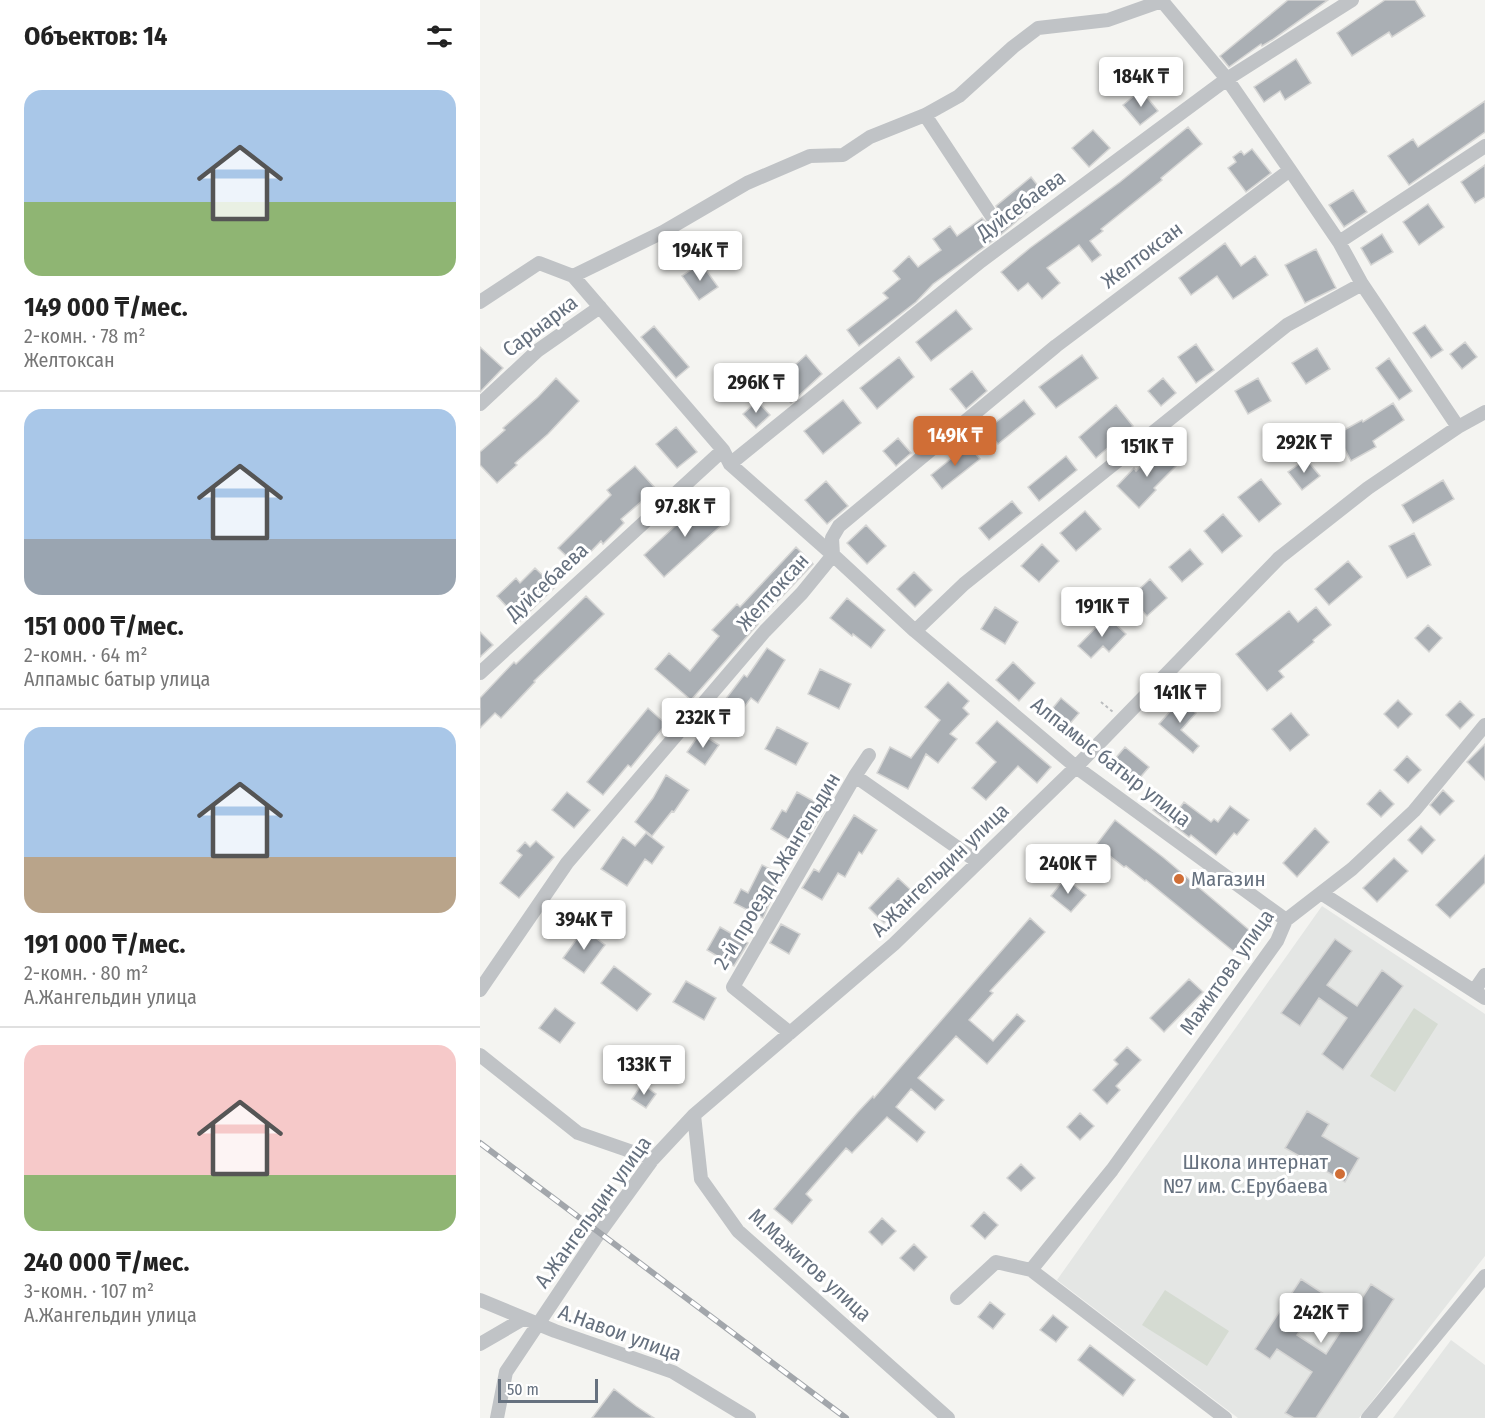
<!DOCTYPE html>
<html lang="ru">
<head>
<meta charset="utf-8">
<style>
  :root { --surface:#fff; --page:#f2f2f2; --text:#222; --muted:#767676; --line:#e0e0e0; --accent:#d06e36 }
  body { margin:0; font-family:"Fira Sans Condensed",sans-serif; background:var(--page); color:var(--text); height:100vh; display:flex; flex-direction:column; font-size:22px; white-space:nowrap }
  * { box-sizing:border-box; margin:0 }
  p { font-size:20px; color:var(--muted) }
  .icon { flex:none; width:33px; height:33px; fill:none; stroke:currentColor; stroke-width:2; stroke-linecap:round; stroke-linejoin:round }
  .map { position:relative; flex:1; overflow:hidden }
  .drawer { display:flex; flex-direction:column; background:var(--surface); width:480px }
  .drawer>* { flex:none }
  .scale { position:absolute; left:18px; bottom:15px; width:100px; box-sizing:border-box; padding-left:6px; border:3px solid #66717f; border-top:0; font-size:16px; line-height:21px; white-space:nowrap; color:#66717f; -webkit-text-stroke:4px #fff; paint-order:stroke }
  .price { position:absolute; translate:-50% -51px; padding:0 14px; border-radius:6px; background:#fff; color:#222; font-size:20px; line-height:39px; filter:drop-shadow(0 2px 3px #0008) }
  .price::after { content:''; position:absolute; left:50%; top:36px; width:18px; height:14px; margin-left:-9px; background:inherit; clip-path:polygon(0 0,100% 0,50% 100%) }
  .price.selected { background:var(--accent); color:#fff }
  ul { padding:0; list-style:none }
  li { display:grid; align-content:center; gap:12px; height:318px; padding:0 24px }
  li+li { border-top:2px solid var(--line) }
  li span { display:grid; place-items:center; height:186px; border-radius:18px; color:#555 }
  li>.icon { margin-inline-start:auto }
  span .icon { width:108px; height:108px; fill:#fffc; stroke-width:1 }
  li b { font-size:26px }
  h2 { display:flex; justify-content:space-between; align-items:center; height:72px; padding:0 24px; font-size:26px }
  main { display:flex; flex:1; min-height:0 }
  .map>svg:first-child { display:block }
  .built { fill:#e4e6e4 }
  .green { fill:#d5dbd2 }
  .building { fill:#aaafb4; stroke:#d5d5d4; stroke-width:1.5 }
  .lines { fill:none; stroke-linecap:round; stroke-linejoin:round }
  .path { stroke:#babcbe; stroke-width:2; stroke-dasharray:3 3; stroke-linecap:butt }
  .minor { stroke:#c0c3c6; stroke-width:14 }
  .rail-casing { stroke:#a2a6ab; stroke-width:6 }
  .rail { stroke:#fff; stroke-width:4; stroke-dasharray:11; stroke-linecap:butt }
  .poi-dot { fill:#d06e36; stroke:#fff; stroke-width:2 }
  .labels { text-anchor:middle; stroke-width:6; stroke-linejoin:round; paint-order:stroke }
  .street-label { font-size:21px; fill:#66717f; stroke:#fff }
  .poi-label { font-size:21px; fill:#66717f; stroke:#fff; text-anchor:start }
</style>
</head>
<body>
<main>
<section class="drawer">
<h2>Объектов: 14<svg class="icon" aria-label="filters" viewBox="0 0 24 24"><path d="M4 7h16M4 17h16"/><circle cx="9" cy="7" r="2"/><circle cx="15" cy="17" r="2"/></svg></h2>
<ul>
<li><span style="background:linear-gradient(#a9c7e8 60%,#8fb573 0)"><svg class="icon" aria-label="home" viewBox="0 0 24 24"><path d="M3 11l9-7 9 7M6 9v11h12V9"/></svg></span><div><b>149 000 ₸/мес.</b><p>2-комн. · 78 m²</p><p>Желтоксан</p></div></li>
<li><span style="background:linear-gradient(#a9c7e8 70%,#9aa5b1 0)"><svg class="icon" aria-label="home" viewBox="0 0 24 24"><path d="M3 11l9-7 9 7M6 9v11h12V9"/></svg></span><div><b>151 000 ₸/мес.</b><p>2-комн. · 64 m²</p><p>Алпамыс батыр улица</p></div></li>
<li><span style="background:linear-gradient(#a9c7e8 70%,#b9a48a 0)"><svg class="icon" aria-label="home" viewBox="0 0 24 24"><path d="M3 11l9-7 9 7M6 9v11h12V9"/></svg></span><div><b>191 000 ₸/мес.</b><p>2-комн. · 80 m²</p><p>А.Жангельдин улица</p></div></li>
<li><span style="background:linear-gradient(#f6c9c9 70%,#8fb573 0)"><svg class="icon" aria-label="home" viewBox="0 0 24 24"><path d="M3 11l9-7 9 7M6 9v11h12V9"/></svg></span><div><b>240 000 ₸/мес.</b><p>3-комн. · 107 m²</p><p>А.Жангельдин улица</p></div></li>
</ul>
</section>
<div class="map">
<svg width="1005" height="1418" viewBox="0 0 1005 1418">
  <rect width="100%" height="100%" fill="#f4f4f1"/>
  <!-- built -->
  <path class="built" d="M842,906L1005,1014V1256L879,1418H758L577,1280Z
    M971,1340L1005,1365V1418H913Z"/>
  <!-- green -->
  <path class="green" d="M934,1008L958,1024L915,1092L890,1076Z
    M685,1290L749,1331L727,1366L662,1325Z"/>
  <!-- building -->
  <path class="building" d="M808,0H848L792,40L782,46L781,44L749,67L740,56Z
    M905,0H935L945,16L912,37L909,32L872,56L857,33Z
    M816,59L831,83L805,100L800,91L784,102L774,87Z
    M661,90L678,111L660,125L643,105Z
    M1005,101V132L929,185L908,156L933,139L938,147Z
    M708,127L722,144L681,178L682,180L621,229L623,231L610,241L621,255L612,262L599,245L567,268L580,283L562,299L548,283L538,291L521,272L550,248L640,182Z
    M613,130L630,148L609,167L592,148Z
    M772,149L791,173L766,192L748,168L756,162L753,157L761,151L764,155Z
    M1005,165V197L995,203L981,182Z
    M551,177L566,196L518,237L453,284L436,302L379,346L367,330L408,298L403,293L420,279L413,271L429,256L438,267L461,250L453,239L470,226L477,236L502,218L510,226L518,225L522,217L516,206Z
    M873,190L887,212L864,227L849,205Z
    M948,204L964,227L939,245L923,222Z
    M902,234L913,252L891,265L881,248Z
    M745,243L761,266L775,256L788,275L753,299L737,276L711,295L699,278Z
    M836,249L856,288L825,303L805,265Z
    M221,263L238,287L219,300L202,276Z
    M476,310L492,329L451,361L436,342Z
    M945,325L963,350L951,358L933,333Z
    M174,326L209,367L196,378L161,337Z
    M985,342L997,357L982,369L970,354Z
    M716,344L734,370L716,383L698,357Z
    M0,347L23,368L0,392Z
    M837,348L850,369L826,384L812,363Z
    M326,355L342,374L311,403L294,384Z
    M602,355L618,378L576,408L559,387Z
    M419,357L434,377L397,409L380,388Z
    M909,358L932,391L919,400L896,368Z
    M492,371L507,391L486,409L470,389Z
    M76,378L99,401L68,434L35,463L37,465L17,483L0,465V452L25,430L23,428L58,397Z
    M683,378L696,393L681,406L668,391Z
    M778,378L791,401L768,414L755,391Z
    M363,400L381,423L343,454L324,431Z
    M544,400L555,414L518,444L506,430Z
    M277,401L290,415L276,428L263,414Z
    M913,403L924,420L893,441L896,447L871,461L857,434L882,420L883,422Z
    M636,405L653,426L616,458L599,437Z
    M196,427L217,452L197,468L176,444Z
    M418,438L431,453L416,466L403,451Z
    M488,445L500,459L462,489L451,475Z
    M679,448L697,465L674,488L676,490L659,508L637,486L654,468L656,471Z
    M586,456L597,470L559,501L548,487Z
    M826,459L840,476L822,490L808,472Z
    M155,466L176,489L141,519L144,523L123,544L121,541L97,566L78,548L131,495L127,490Z
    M781,479L801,504L779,522L758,497Z
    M963,480L974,499L933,523L922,505Z
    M346,481L368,506L347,524L325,500Z
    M225,498L246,521L184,577L164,555Z
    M532,501L542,513L509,540L499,528Z
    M605,511L621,529L596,551L580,533Z
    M743,514L762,536L742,553L724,531Z
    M386,525L406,546L387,564L367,543Z
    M934,533L951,565L927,578L909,546Z
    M562,544L579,561L559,582L541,566Z
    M316,547L333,564L277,623L278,624L211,700L175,669L189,653L210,671L239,636L232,630L257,604L260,607Z
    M710,549L723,564L702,582L689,567Z
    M868,561L882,577L849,605L835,589Z
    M55,568L75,587L40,621L17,596L36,578L40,583Z
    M434,572L452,590L435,607L417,589Z
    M670,579L687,598L667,616L650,598Z
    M106,596L124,614L54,681L55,682L21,718L15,713L0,728V698L34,662L36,664Z
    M367,598L405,630L391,648L373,634L372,636L350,618Z
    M515,607L538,622L525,644L501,629Z
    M836,607L851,625L833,640L834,642L799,671L804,677L787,691L756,654L809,611L818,622Z
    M627,616L646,634L629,652L623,646L611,658L598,646Z
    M948,625L962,638L949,652L935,638Z
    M0,632L13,645L0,657Z
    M287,648L305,660L278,703L271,698L247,729L232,717L264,675L267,677Z
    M533,662L555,683L539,701L516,680Z
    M340,669L371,684L359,709L328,694Z
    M468,682L489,701L483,708L489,714L470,734L477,739L458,763L446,754L428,789L397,773L410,747L431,758L460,720L445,707Z
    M581,698L599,713L581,734L563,720Z
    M700,700L716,713L701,730L719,746L713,753L679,724Z
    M918,700L932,714L918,728L904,714Z
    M980,701L994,715L980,729L966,715Z
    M168,708L186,724L151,767L148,765L123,795L107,782Z
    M811,713L829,735L810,751L792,729Z
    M517,721L571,767L557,783L538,766L506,800L492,788L516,762L496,743Z
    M297,727L328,743L316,765L285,749Z
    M220,733L239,745L225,765L207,752Z
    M1005,744V780L987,762Z
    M645,747L669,767L652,787L628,767Z
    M927,756L941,770L928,783L914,770Z
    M186,775L209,790L194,812L192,811L172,836L155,822L173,798Z
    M900,790L914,804L901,817L887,804Z
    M963,790L974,801L960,815L950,805Z
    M87,792L110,810L94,828L72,810Z
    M317,792L346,808L322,848L291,829L302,810L306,812Z
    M683,797L699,809L704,802L731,822L734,819L738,822L750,806L769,820L757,835L754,833L736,855L711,835L709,837L673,810Z
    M374,815L397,830L382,854L379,852L365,877L358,873L342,900L322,888L334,869L339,872Z
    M635,820L684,858L775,935L758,955L666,880L665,881L646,866L644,867L616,845Z
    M941,826L955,840L942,854L928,840Z
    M835,828L849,842L817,877L803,863Z
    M166,833L184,847L172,864L165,859L147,886L121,869L143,837L155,846Z
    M56,841L74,857L39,898L20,883L42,855L37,851L45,842L50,847Z
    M1005,855V883L970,918L956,905Z
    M914,858L928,871L897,902L883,888Z
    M282,865L302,875L283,918L254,903L261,889L268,893Z
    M418,878L434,893L404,923L389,908Z
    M585,878L606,895L591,912L571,896Z
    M550,918L565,932L510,991L513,993L489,1020L513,1041L537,1014L545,1021L507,1064L476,1036L438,1078L464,1100L455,1110L431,1089L416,1107L445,1132L437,1142L407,1117L372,1153L366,1148L326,1194L332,1200L312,1224L294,1209L378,1112L393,1096L394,1098Z
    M301,924L320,934L309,954L290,943Z
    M240,927L268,943L254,966L227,950Z
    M104,929L125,945L104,973L83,958Z
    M855,939L872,951L847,985L877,1006L902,970L923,986L863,1070L842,1054L867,1018L839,998L820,1026L801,1013Z
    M134,966L171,994L157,1011L121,983Z
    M709,979L723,992L684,1032L670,1018Z
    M206,981L236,998L224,1020L193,1002Z
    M75,1008L95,1023L80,1043L59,1028Z
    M647,1047L661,1060L636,1086L640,1090L627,1104L613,1090L638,1064L634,1060Z
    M162,1084L176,1094L166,1108L152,1099Z
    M827,1111L849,1124L842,1136L879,1158L865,1182L805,1148Z
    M600,1113L614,1126L600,1140L587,1127Z
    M541,1164L555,1178L541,1191L527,1178Z
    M504,1212L518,1225L505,1239L491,1226Z
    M402,1218L416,1231L402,1245L389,1232Z
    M434,1244L447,1257L434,1271L420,1258Z
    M821,1279L844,1294L817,1335L846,1354L891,1284L914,1299L836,1418H814L805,1413L832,1372L797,1349L790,1359L775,1349Z
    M510,1302L525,1314L513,1329L498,1317Z
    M573,1315L588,1327L576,1342L560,1330Z
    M610,1345L655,1380L643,1396L598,1360Z
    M134,1389L156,1406L174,1418H112Z"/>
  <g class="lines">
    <!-- path -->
    <path class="path" d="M621,702L633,712"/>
    <!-- minor -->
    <path class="minor" d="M445,115L513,218
      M859,242L1005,146
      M93,276L183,232L267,183L330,156L363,155L390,137L445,115L479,96L533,47L558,28L628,20L682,1L747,79L810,170L859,242L882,284L978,427
      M0,302L59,263L93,276L243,450L250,464L353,555L435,631L596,767L806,920
      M0,404L57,351L120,307
      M250,464L501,261L747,79L872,0
      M435,631L484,584L807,325L882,284
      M0,673L243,450
      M375,776L389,755
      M841,893L1005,998
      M0,990L87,863L285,631L322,593L353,555L352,538L359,526L576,346L810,170
      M994,991L1005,975
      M310,1033L253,987L375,776L498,862
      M0,1055L98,1133L173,1159
      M214,1115L221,1179L258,1231L468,1418
      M551,1270L632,1170L797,941L806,920L872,869L934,811L1005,725
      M477,1298L516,1262L551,1270L745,1418
      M0,1300L75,1331L193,1372L269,1418
      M0,1344L43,1319
      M17,1418L26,1372L115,1239L173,1159L214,1115L414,944L596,767L799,558L888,488L978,427L1005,412
      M888,1418L1005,1276"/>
    <defs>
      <path id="rail" d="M0,1143L366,1418"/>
    </defs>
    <!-- rail casing -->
    <use href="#rail" class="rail-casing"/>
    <!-- rail -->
    <use href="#rail" class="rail"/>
  </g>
  <!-- markers -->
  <g class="poi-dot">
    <circle cx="699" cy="879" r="6"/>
    <circle cx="860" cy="1174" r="6"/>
  </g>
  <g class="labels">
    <!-- street labels -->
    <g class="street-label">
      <text transform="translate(541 205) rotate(-36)" y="7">Дуйсебаева</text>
      <text transform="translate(662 255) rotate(-37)" y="7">Желтоксан</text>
      <text transform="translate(60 326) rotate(-37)" y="7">Сарыарка</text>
      <text transform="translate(67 582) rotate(-43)" y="7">Дуйсебаева</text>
      <text transform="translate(293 592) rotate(-48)" y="7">Желтоксан</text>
      <text transform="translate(631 762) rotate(38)" y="7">Алпамыс батыр улица</text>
      <text transform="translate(460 870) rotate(-44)" y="7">А.Жангельдин улица</text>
      <text transform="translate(297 871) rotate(-59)" y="7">2-й проезд А.Жангельдин</text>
      <text transform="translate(747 972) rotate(-55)" y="7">Мажитова улица</text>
      <text transform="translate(113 1212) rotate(-54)" y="7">А.Жангельдин улица</text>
      <text transform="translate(330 1265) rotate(42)" y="7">М.Мажитов улица</text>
      <text transform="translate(140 1333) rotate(20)" y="7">А.Навои улица</text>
    </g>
    <!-- poi labels -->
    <g class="poi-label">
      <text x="711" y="886">Магазин</text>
      <text x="848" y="1169" text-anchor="end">Школа интернат<tspan x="848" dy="24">№7 им. С.Ерубаева</tspan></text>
    </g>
  </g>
</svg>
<div class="scale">50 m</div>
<b class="price" style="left:661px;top:108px">184K ₸</b>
<b class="price" style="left:220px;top:282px">194K ₸</b>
<b class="price" style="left:276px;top:414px">296K ₸</b>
<b class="price selected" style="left:475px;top:467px">149K ₸</b>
<b class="price" style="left:824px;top:474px">292K ₸</b>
<b class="price" style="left:667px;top:478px">151K ₸</b>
<b class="price" style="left:205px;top:538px">97.8K ₸</b>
<b class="price" style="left:622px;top:638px">191K ₸</b>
<b class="price" style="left:700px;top:724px">141K ₸</b>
<b class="price" style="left:223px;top:749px">232K ₸</b>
<b class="price" style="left:588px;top:895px">240K ₸</b>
<b class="price" style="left:104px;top:951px">394K ₸</b>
<b class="price" style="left:164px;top:1096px">133K ₸</b>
<b class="price" style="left:841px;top:1344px">242K ₸</b>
</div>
</main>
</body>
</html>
